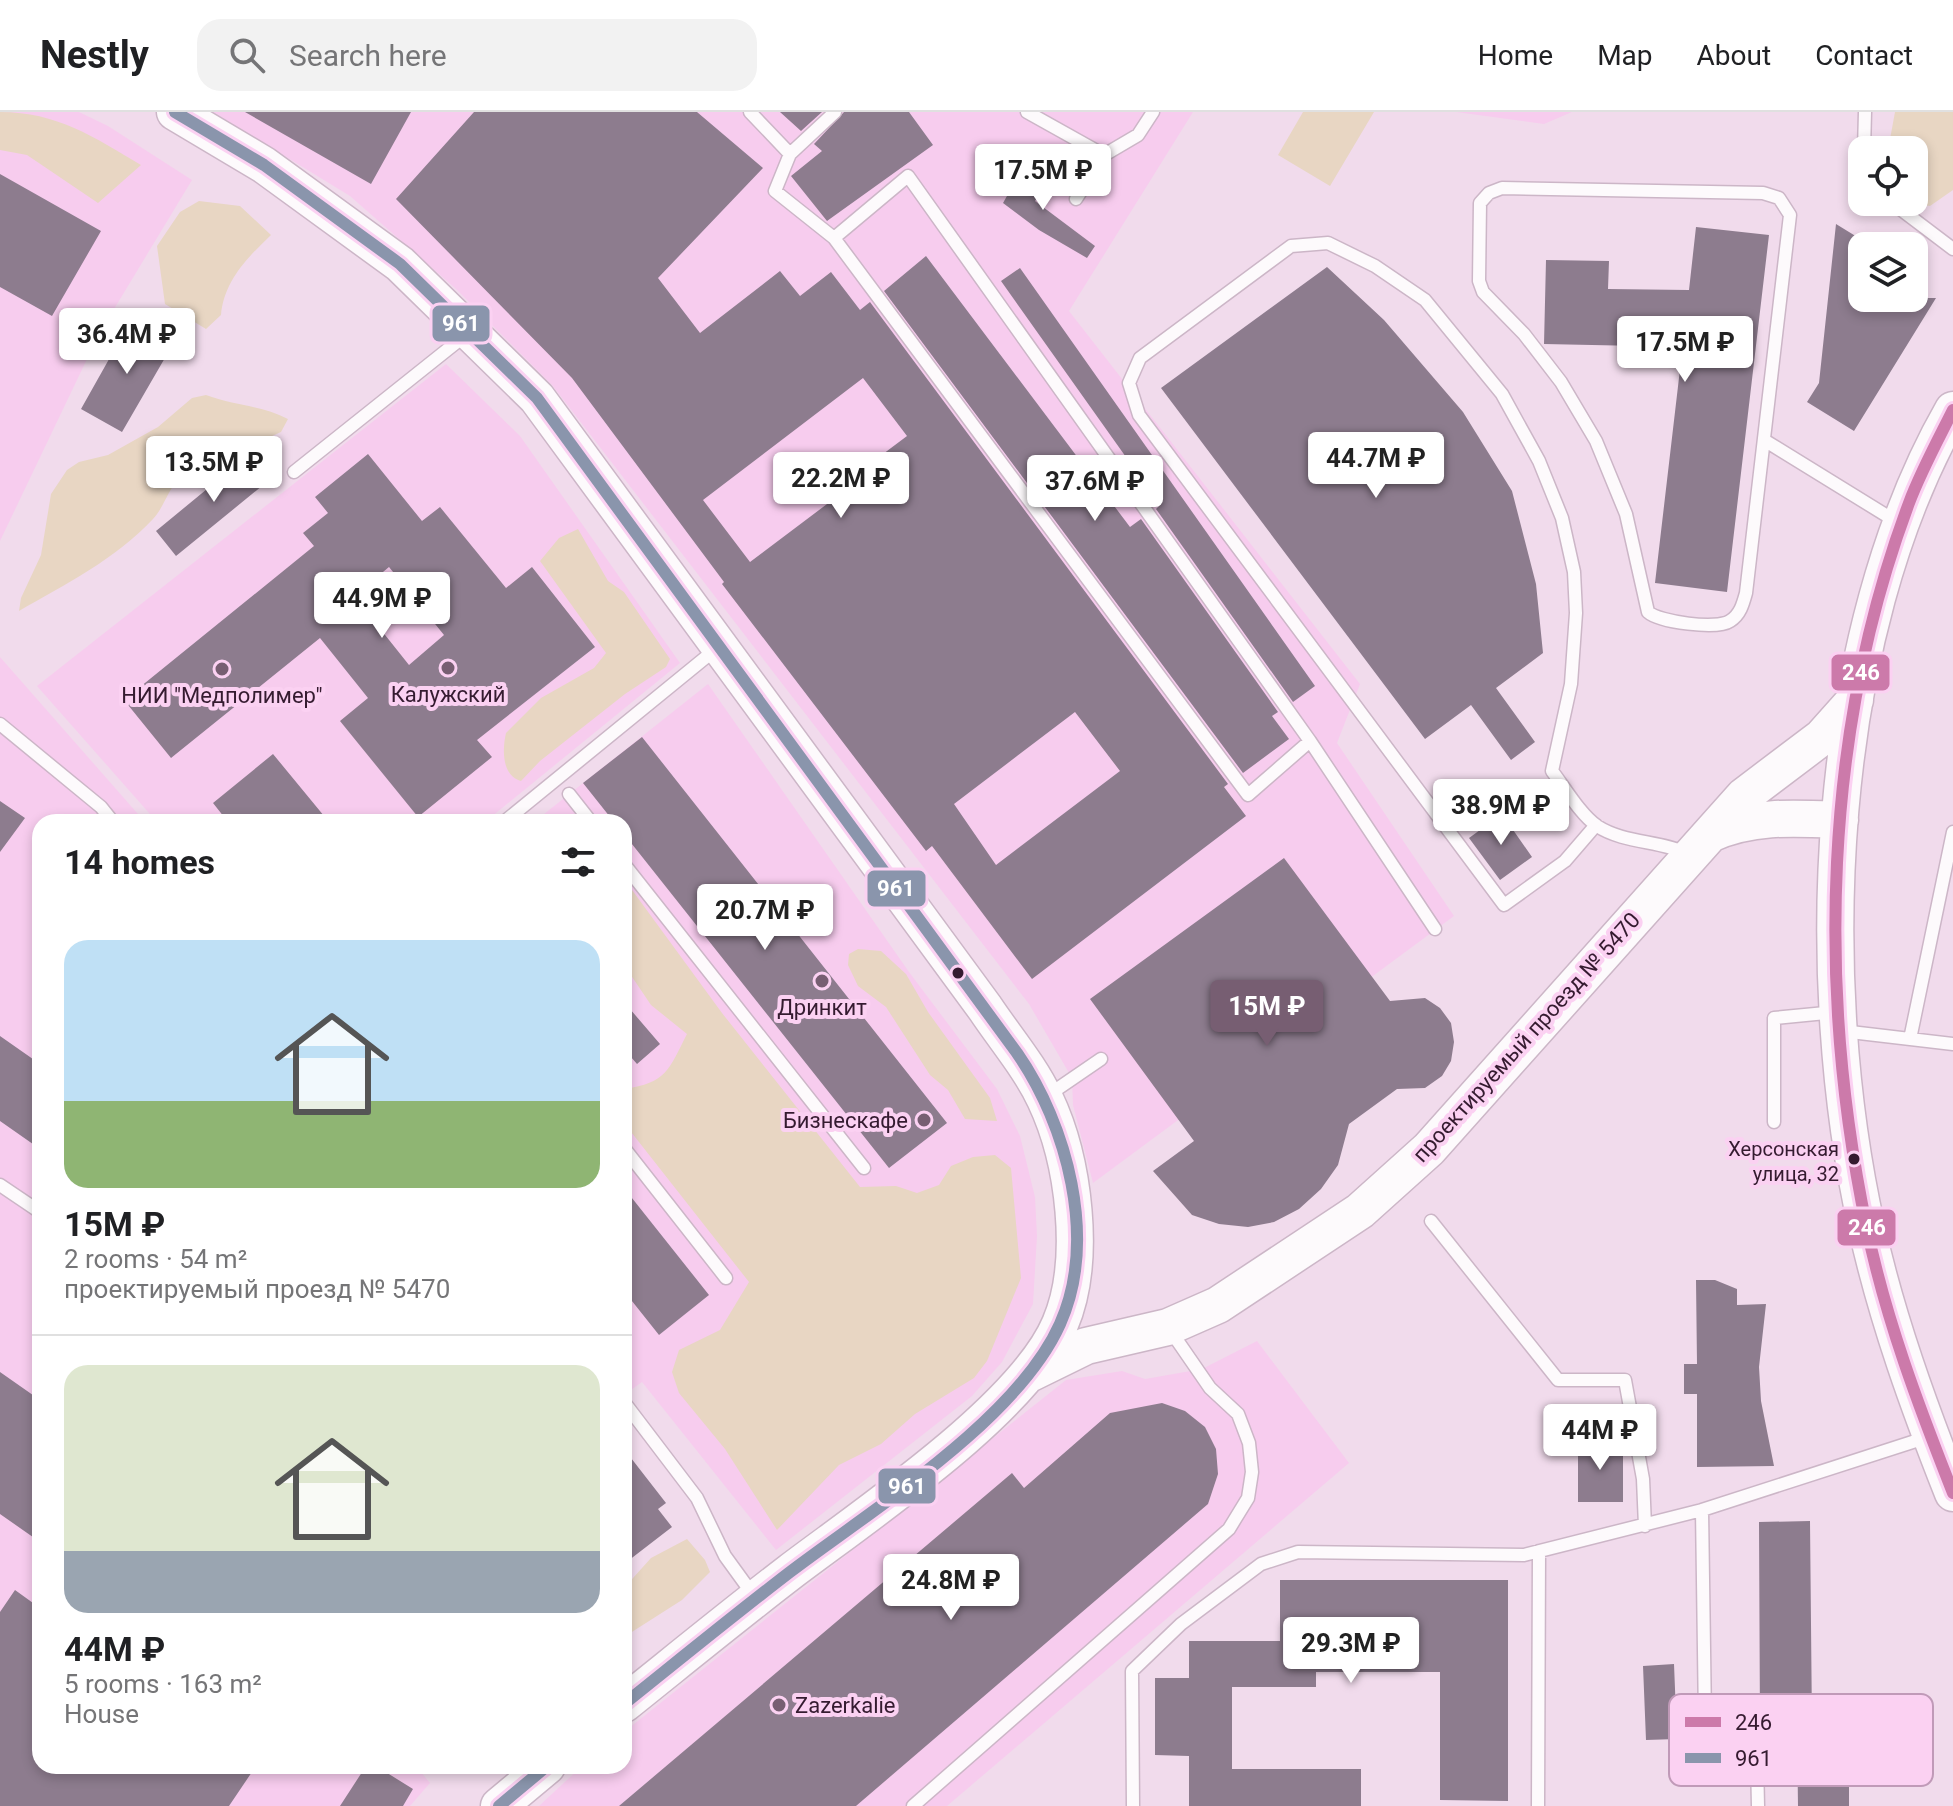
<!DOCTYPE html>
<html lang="en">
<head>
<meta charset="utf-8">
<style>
  :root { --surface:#fff; --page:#f2f2f2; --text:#202124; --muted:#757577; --line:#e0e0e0; --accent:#775e72 }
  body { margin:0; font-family:Roboto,sans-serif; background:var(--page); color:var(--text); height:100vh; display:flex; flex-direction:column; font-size:30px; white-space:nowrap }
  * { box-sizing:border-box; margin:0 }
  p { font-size:26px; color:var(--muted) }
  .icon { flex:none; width:44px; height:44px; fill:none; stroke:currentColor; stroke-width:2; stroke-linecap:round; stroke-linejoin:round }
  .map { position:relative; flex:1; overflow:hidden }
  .details { position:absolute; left:32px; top:702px; width:600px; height:960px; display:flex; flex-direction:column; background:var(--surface); border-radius:24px; box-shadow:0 4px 12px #0003 }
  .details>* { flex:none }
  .tools { position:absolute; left:1848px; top:24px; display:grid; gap:16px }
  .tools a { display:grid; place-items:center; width:80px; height:80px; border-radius:16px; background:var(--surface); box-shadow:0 4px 12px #0003; font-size:40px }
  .price { position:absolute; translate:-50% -68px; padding:0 18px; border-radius:8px; background:#fff; color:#222; font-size:26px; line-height:52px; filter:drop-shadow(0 2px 4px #0008) }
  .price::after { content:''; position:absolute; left:50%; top:48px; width:24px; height:18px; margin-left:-12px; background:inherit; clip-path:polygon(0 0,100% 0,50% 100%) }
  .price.selected { background:var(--accent); color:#fff }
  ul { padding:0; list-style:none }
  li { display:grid; align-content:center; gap:16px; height:424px; padding:0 32px }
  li+li { border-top:2px solid var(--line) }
  li span { display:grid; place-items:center; height:248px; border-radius:24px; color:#555 }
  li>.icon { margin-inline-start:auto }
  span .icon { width:144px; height:144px; fill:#fffc; stroke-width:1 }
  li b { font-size:34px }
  h2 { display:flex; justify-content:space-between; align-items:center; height:96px; padding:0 32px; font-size:34px }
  header { display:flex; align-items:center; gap:48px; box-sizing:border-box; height:112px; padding:0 40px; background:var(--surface); border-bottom:2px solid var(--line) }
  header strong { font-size:38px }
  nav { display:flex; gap:44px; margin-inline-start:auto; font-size:28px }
  .search { width:560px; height:72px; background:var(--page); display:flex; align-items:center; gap:20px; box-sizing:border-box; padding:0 28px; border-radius:24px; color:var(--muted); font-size:30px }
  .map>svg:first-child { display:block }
  .built { fill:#f7ccee }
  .green { fill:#e8d6c3 }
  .building { fill:#8d7c8e; fill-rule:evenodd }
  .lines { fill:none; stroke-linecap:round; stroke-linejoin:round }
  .lane-casing { stroke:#ccb6c7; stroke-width:15 }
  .secondary-casing { stroke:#ccb6c7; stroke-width:39 }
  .lane { stroke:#fdfafc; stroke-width:12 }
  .secondary { stroke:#fdfafc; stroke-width:36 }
  .bus-1-casing { stroke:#fbd1f2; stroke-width:18 }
  .bus-2-casing { stroke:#fbd1f2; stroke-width:18 }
  .bus-1 { stroke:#cc7aaa; stroke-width:12 }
  .bus-2 { stroke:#8a95ac; stroke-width:12 }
  .poi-dot { fill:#775e72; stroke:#fbd1f2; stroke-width:3 }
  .bus-dot { fill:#351b30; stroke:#fbd1f2; stroke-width:3 }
  .labels { text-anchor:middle; stroke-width:8; stroke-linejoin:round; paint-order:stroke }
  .bus-label { font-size:20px; fill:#351b30; stroke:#fbd1f2; text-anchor:end }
  .poi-label { font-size:22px; fill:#351b30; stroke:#fbd1f2 }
  .street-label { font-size:22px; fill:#351b30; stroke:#fbd1f2 }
  .key { fill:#fbd1f2; stroke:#c09ab8; stroke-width:2 }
  .key-label { font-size:22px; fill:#351b30 }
  .line-badge { stroke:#fbd1f2; stroke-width:3 }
  .badge-label { font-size:22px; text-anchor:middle; font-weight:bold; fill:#fff }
</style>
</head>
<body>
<header>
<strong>Nestly</strong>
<div class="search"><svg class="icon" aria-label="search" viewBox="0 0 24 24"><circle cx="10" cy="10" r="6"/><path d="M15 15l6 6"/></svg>Search here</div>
<nav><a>Home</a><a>Map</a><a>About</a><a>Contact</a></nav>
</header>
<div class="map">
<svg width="1953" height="1694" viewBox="0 0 1953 1694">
  <rect width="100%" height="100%" fill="#f1dbec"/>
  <!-- built -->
  <path class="built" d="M0,0H79L108,14L192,68L99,222L0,429Z
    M213,0H1193L1069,199L1360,572L1337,631L1454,804L1093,1071L1073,993L1072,966L1029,892L552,273L456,177L350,84Z
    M1456,0H1572L1544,12Z
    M446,252L520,324L680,551L485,710H157L37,574Z
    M0,545L145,710H40V1654H416L430,1671L410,1694H0Z
    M708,572L909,860L997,977L1020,1024L1035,1085L1037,1124L1033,1192L1002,1250L972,1284L776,1438L642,1270L624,1283V710H534Z
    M1257,1229L1349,1351L947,1694H539L582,1654H624V1620L1066,1268L1122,1259L1145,1267L1202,1257Z"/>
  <!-- green -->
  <path class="green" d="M0,0C57,0 94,25 141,53L98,91L27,43L0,38Z
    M1303,0H1374L1330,74L1278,43Z
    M1895,0H1953V78L1930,94L1908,90H1914V38H1888Z
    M199,89L240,94L271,123C247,146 224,169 221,203L206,217L165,192L157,134L180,100Z
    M206,283C236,294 260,293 288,307L281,320L179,366C168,378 164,395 153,407C116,447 64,473 19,499L21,486L41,443L51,382L67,358L79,350L108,343L158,315L192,286Z
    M578,417L608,469L624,480L670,547L666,555L625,582L540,649L521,669C502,664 502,638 506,621L541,586L594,556L606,541L540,449L559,426Z
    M624,767L722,901L860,1075L896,1074L917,1081L939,1073L951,1054L973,1045L995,1043L1011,1056L1021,1166L987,1249L974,1266L915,1302L881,1332L839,1353L777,1418L725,1337L679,1281L672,1260L679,1238L720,1218L749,1170L624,1011V977C667,971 669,957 687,922L651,893L624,853Z
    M858,837L881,839L906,862L928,900L990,986L997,1009L965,1007L948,978L930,963L886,895L858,874L848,853L849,842Z
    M687,1427L705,1448L710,1460L682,1488L624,1525V1476L651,1446Z"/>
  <!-- building -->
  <path class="building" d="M245,0H411L371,72Z
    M474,0H697L763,56L658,166L700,221L780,159L800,184L831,160L860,198L870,190L1228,672L1224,675L1246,704L1032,867L932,734L926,739L722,472L724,470L572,266L396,87ZM863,266L907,324L839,375L843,380L750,450L703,388ZM1075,600L1120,659L996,753L954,692Z
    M780,0H822L801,19Z
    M844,0H909L933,33L827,109L791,64L822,39L814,32Z
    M1025,52L1048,66L1035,89L1095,134L1087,146L1039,118L1003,91Z
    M0,62L101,119L52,204L0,175Z
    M1836,112L1862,128V186H1936L1854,319L1807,290L1819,271Z
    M1696,115L1769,123L1727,480L1655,471L1686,206H1640V234L1544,232L1546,148L1609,149L1608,177L1689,178Z
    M926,144L1130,415L1141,407L1278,600L1272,604L1289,627L1243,661L884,179Z
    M1327,155L1384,208L1463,300L1512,379L1536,472L1543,541L1496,576L1535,630L1511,648L1471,593L1425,627L1161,276Z
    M1020,156L1315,574L1293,590L1156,397L1160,393L1001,169Z
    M131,208L173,232L122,320L81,297Z
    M252,340L273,365L176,444L156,419Z
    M368,342L422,409L440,395L506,476L532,455L595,535L477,628L492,645L418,705L340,609L368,586L320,526L171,646L124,588L314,434L303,421L328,401L315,385ZM389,455L444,523L409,553L354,484Z
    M642,625L947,1011L889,1056L624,722V710H614L583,671Z
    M273,642L329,710H228L213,691Z
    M0,689L25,706L0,740Z
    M1502,702L1532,745L1500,768L1469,726Z
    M1284,746L1390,889L1425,886L1440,896L1451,911L1454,930L1451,949L1442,964L1425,976L1397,977L1349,1012L1338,1053L1321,1077L1299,1097L1274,1110L1248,1115L1219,1112L1192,1103L1153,1059L1194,1029L1090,887Z
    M624,890L660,932L637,952L624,937Z
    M0,924L40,952V1037L0,1009Z
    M624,1076L709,1183L659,1223L624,1179Z
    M1696,1168H1715L1737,1177V1193L1766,1192L1759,1255L1761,1289L1774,1354L1697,1355V1282H1684V1252H1697Z
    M0,1260L40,1288V1430L0,1402Z
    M1162,1291L1185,1299L1205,1315L1216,1337L1218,1362L1208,1392L856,1694H619L1012,1361L1024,1376L1110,1301Z
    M1578,1329H1623V1390H1578Z
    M624,1337L666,1391L658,1397L672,1415L624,1452Z
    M1810,1409L1812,1614L1760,1615L1759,1410Z
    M1280,1468H1508V1689L1440,1688V1560H1316V1575H1232V1657H1361V1694H1189V1644L1155,1643V1566H1189V1529H1280Z
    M15,1478L40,1496V1654H256L229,1694H0V1500Z
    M1674,1552L1677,1627L1646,1628L1643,1554Z
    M1849,1617V1694H1798L1797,1618Z
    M366,1654H376L413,1677L403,1694H340Z"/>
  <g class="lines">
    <defs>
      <path id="lane" d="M750,0L790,42
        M835,0L790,42L775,79L834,126L1248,683L1310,629
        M1027,0L1104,43
        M1864,38L1865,0
        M1502,76L1763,81L1779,86L1790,103L1746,481C1743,492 1740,503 1730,509C1717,518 1659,510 1648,500L1626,402L1596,329L1561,270L1524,222L1483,180L1479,169L1480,91L1489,81Z
        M1076,87L1104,43L1138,23L1153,0
        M1891,90L1953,137
        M834,126L908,64L1310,629L1435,817
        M1764,328L1897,410
        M294,360L467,222
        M0,612L101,695L113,710
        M569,682L591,710
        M504,710L716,537
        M1596,713L1565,749L1504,793L1139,303L1129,271L1140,246L1291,134L1328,131L1375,154L1425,188L1502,282L1539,349L1562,406L1574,460L1576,501L1571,572L1552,659C1565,676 1580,702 1597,714C1625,732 1660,728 1688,742
        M624,752L864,1056
        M1842,919L1953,932
        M1910,927L1953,720
        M1047,984L1101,947
        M1774,1010V906L1836,900
        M624,1036L726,1166
        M0,1073L40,1100
        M1431,1109L1558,1268H1625L1643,1367L1645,1414
        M624,1290L697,1386L725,1444L754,1484
        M913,1694L1229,1417L1248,1386L1252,1360L1249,1331L1238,1302L1210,1276L1170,1218
        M1133,1694L1132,1559L1181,1512L1261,1452L1298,1440L1524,1443L1702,1398
        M1538,1694L1539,1439
        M1758,1694L1757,1648L1730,1638L1705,1608L1702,1398L1928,1325"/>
      <path id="secondary" d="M175,0L264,53L400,152L537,286L985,896C1005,926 1030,955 1045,987C1074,1048 1087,1149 1060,1212C1024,1297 865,1403 790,1460C734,1503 679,1548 624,1592
        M1953,298C1823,525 1811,867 1867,1117C1887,1207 1919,1295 1953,1381
        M1710,722C1752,703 1795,706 1840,708
        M1029,1262L1086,1234L1168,1215L1218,1193L1360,1099L1429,1037L1744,684L1822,625L1855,588
        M499,1694L547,1654"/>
    </defs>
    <!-- lane casing -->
    <use href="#lane" class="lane-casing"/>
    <!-- secondary casing -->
    <use href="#secondary" class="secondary-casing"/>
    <!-- lane -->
    <use href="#lane" class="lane"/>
    <!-- secondary -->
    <use href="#secondary" class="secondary"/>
    <defs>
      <path id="bus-1" d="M1953,298C1938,328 1921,359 1909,391C1823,621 1817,878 1867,1117C1886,1208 1919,1295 1953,1381"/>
      <path id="bus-2" d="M175,0L264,53L400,152L537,286L1017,941C1067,1013 1098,1127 1060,1212C1017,1308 873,1397 790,1460C734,1503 679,1548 624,1592
        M499,1694L547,1654"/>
    </defs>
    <!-- bus-1 casing -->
    <use href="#bus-1" class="bus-1-casing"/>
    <!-- bus-2 casing -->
    <use href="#bus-2" class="bus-2-casing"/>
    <!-- bus-1 -->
    <use href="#bus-1" class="bus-1"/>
    <!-- bus-2 -->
    <use href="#bus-2" class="bus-2"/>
  </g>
  <!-- markers -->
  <g class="poi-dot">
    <circle cx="448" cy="556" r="8"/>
    <circle cx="222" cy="557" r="8"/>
    <circle cx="822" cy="869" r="8"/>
    <circle cx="924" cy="1008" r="8"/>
    <circle cx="779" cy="1593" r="8"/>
  </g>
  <g class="bus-dot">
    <circle cx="958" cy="861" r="7"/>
    <circle cx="1854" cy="1047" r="7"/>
  </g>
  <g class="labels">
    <!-- bus labels -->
    <g class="bus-label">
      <text x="1839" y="1044">Херсонская<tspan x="1839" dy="25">улица, 32</tspan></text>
    </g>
    <!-- poi labels -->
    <g class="poi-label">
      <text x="448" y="590">Калужский</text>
      <text x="222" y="591">НИИ "Медполимер"</text>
      <text x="822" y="903">Дринкит</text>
      <text x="908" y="1016" text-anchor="end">Бизнескафе</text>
      <text x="795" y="1601" text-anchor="start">Zazerkalie</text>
    </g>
    <!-- street labels -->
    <g class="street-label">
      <text transform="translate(1526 925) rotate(-48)" y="8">проектируемый проезд № 5470</text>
    </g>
  </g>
  <!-- legend -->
  <rect x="1669" y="1582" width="264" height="92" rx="12" class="key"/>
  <rect x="1685" y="1605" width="36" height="10" fill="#cc7aaa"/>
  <rect x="1685" y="1641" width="36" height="10" fill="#8a95ac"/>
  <g class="key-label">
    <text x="1735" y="1618">246</text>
    <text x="1735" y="1654">961</text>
  </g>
  <g class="line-badge">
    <rect x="431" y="192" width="60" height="39" rx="8" fill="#8a95ac"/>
    <rect x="1830" y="541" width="61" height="39" rx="8" fill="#cc7aaa"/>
    <rect x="866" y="757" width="61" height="39" rx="8" fill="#8a95ac"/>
    <rect x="1836" y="1096" width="61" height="39" rx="8" fill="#cc7aaa"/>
    <rect x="877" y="1355" width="60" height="38" rx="8" fill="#8a95ac"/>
  </g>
  <g class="badge-label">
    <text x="461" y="219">961</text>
    <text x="1861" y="568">246</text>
    <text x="896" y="784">961</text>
    <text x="1867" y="1123">246</text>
    <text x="907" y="1382">961</text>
  </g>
</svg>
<div class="tools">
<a><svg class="icon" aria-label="locate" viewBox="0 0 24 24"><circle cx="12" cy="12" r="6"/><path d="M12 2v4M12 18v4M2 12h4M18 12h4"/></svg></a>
<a><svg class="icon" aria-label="layers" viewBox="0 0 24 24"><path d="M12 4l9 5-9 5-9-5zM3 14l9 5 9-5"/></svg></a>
</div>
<b class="price" style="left:1043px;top:100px">17.5M ₽</b>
<b class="price" style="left:127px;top:264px">36.4M ₽</b>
<b class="price" style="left:1685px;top:272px">17.5M ₽</b>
<b class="price" style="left:1376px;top:388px">44.7M ₽</b>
<b class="price" style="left:214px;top:392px">13.5M ₽</b>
<b class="price" style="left:841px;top:408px">22.2M ₽</b>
<b class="price" style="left:1095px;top:411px">37.6M ₽</b>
<b class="price" style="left:382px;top:528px">44.9M ₽</b>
<b class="price" style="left:1501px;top:735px">38.9M ₽</b>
<b class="price" style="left:765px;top:840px">20.7M ₽</b>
<b class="price selected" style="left:1267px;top:936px">15M ₽</b>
<b class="price" style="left:1600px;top:1360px">44M ₽</b>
<b class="price" style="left:951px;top:1510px">24.8M ₽</b>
<b class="price" style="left:1351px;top:1573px">29.3M ₽</b>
<section class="details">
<h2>14 homes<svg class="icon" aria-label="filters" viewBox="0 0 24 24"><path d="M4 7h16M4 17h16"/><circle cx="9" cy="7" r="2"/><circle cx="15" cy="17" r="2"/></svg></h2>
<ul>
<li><span style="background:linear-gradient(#bfe0f5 65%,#8fb573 0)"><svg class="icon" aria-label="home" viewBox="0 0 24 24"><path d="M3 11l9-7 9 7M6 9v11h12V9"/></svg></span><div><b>15M ₽</b><p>2 rooms · 54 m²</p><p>проектируемый проезд № 5470</p></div></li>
<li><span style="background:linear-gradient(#dfe7d0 75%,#9aa5b1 0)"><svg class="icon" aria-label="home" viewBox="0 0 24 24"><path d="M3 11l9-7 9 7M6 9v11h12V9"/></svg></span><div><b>44M ₽</b><p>5 rooms · 163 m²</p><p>House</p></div></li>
</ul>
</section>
</div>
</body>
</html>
